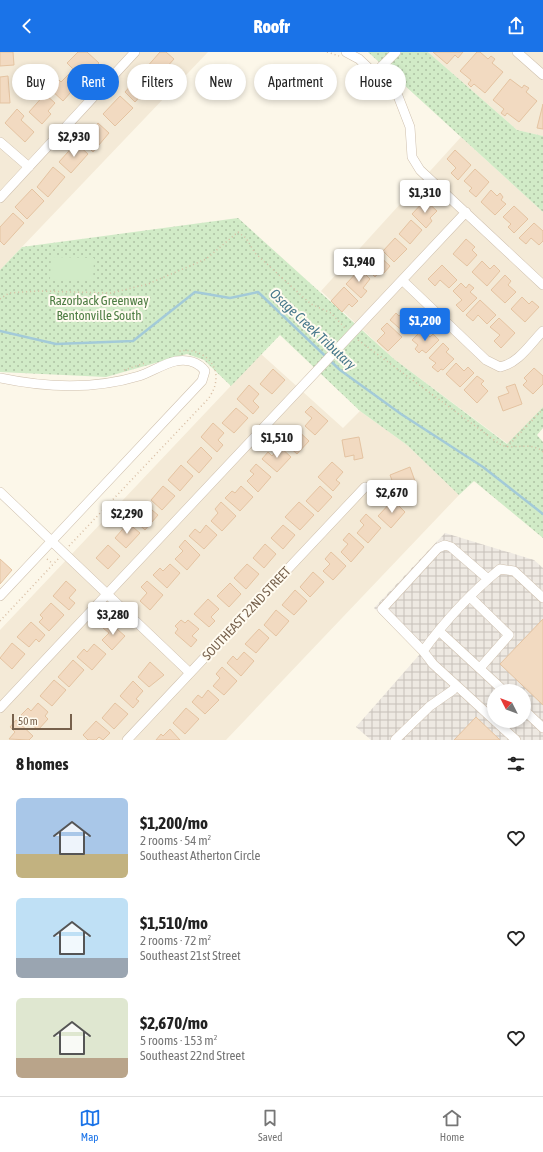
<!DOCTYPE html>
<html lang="en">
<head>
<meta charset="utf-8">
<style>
  :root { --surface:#fff; --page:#f2f2f2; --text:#222; --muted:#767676; --line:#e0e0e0; --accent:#1a73e8 }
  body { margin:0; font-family:"Asap Condensed",sans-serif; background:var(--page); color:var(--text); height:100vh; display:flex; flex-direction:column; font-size:15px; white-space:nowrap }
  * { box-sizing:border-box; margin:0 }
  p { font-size:13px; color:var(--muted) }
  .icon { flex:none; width:22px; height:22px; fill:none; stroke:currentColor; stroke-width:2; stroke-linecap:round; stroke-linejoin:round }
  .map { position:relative; height:688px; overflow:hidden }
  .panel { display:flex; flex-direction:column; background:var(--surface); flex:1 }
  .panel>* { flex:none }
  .guide { position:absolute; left:12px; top:12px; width:519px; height:36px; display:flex; gap:8px }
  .needle { width:26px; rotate:312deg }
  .tools { position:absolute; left:487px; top:632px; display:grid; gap:8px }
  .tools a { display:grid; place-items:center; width:44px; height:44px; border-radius:50%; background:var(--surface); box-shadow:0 2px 6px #0003; font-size:20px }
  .scale { position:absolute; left:12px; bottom:10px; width:60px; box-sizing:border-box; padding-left:4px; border:2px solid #77614c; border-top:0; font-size:11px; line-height:14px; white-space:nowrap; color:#77614c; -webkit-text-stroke:3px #fffbf0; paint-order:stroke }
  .price { position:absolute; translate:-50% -34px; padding:0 9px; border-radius:4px; background:#fff; color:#222; font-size:13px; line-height:26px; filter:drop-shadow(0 1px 2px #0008) }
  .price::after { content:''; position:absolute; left:50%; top:24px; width:12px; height:9px; margin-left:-6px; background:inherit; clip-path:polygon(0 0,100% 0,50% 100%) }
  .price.on { background:var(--accent); color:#fff }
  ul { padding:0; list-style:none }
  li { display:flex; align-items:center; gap:12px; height:100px; padding:0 16px }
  li span { display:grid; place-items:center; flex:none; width:112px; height:80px; border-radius:6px; color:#555 }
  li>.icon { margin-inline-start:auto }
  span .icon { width:48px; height:48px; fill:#fffc; stroke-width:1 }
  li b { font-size:17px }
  h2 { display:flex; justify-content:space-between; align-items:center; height:48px; padding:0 16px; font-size:17px }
  .pill { padding:0 14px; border-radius:18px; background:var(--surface); box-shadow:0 2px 6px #0003; font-size:14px; line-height:36px }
  .pill.on { background:var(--accent); color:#fff }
  header { display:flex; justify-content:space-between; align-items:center; height:52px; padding:0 16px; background:var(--accent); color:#fff; font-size:18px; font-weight:800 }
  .menu { display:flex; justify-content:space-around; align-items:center; height:56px; border-top:1px solid var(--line); background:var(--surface); font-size:11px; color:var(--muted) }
  .menu a { display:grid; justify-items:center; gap:2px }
  .menu .on { color:var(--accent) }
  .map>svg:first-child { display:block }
  .residential { fill:#f4ead7 }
  .industrial { fill:url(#industrial-grid); fill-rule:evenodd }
  .green { fill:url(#green-dots) }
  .pitch { fill:#d1ebc7 }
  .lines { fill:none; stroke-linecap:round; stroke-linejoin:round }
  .stream { stroke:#a3cad8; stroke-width:2.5 }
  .building { fill:#f2dac1; stroke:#e4c3a1 }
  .minor-casing { stroke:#cfc0ae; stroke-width:10 }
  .path { stroke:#d7bda3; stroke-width:1.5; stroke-dasharray:1 3; stroke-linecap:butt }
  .minor { stroke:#fff; stroke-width:9 }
  .labels { text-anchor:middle; stroke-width:4; stroke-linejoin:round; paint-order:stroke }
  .park-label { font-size:13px; fill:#4e7d43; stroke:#fffbf0 }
  .street-label { font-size:13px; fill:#77614c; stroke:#fffbf0 }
  .water-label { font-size:14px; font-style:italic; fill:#46778b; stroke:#fffbf0 }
</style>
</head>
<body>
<header><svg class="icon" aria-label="back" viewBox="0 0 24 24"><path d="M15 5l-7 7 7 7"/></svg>Roofr<svg class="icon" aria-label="share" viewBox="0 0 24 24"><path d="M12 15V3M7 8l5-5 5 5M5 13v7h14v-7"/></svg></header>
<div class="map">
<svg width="543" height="688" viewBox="0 0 543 688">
  <defs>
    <pattern id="industrial-grid" width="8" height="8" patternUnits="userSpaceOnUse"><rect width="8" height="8" fill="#eee9e2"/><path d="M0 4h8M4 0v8" fill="none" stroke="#c6c0b9"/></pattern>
    <pattern id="green-dots" width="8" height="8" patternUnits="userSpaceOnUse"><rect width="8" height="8" fill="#d1ebc7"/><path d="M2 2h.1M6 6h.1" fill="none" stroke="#aec2a4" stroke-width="1.8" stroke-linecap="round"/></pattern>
  </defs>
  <rect width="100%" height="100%" fill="#fcf7e9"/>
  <!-- residential -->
  <path class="residential" d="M0,0H208L0,218Z
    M428,0H543V84L517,78Z
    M461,85L543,160V355L508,392L394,307L321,239Z
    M261,302L343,376L360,359L407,393L459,443L226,688H0V578Z"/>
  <!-- industrial -->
  <path class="industrial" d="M445,481L534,508L543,516V688H371L356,675L420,602L374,556ZM494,639H524V669H494Z"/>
  <!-- green -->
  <path class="green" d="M368,0H428L517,78L543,84V160Z
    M238,166L394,307L507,392L543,355V376L537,383L543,390V486L474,429L459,443L407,393L360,359L280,283L231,334L204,308L187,302L106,325L0,320V218L22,195Z"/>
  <!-- pitch -->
  <path class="pitch" d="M51,205L94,206L93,228L50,227Z"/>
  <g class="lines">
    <!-- stream -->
    <path class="stream" d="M0,279L56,292L133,289L195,240L230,246L258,240L340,318L401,362L483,415L543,462"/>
  </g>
  <!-- building -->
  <path class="building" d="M0,0H13L14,13L0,14Z
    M78,0H87L99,11L83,27L67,11Z
    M160,0H166L174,7L157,26L146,16Z
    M433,0H463L458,6L455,3L447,12Z
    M477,0H480L488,7L491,4L495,7L492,11L503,20L485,41L474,32L471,35L468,32L471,28L460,19Z
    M142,21L152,31L135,50L125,40Z
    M69,22L79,31L63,49L50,37L59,28L61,30Z
    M8,24L10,51H0V25Z
    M510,27L522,36L524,33L529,36L526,40L537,49L519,70L507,61L505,64L501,61L504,57L493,48Z
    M45,42L55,51L48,59L51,62L42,72L29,60Z
    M120,44L133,56L115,74L103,62Z
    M543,52V77L537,76Z
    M17,57L24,64L21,68L34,80L25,90L5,71Z
    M98,71L109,81L93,100L82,89Z
    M76,91L88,102L71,121L59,110Z
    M455,98L471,113L458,128L451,121L456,116L447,107Z
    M53,115L65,125L48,145L37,135Z
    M475,117L489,130L476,145L469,139L472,136L464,129Z
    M32,137L44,149L27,167L15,155Z
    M491,138L497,144L500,141L503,145L501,148L506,152L495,163L481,150Z
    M425,148L437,159L430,166L432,169L426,176L412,162Z
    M514,154L528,167L514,181L508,175L511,172L503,165Z
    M13,161L24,171L4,193L0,189V175Z
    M411,168L422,178L410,192L399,182Z
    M534,171L543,179V189L539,193L531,186L526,192L519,186Z
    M395,186L407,197L394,210L383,199Z
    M466,187L475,195L472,198L477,203L467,214L453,202Z
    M377,202L390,214L384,221L381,218L375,225L365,215Z
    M482,209L490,217L494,213L500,219L487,234L472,220Z
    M442,213L457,228L449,236L440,228L435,234L428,227Z
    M360,217L370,227L363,236L367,239L361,246L346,232Z
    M505,223L511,229L508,233L516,240L505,251L491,238Z
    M461,231L466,236L469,232L474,236L470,240L477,246L463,260L456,253L462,248L453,239Z
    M344,235L358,249L352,255L349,252L342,260L331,249Z
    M522,245L529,252L532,249L539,255L525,270L511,257Z
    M480,248L496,263L487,272L478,263L473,269L466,263Z
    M406,257L417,267L405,281L390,268L396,261L399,264Z
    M499,266L515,281L501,296L494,289L500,283L490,275Z
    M387,271L402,285L388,299L377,289L385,281L381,277Z
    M422,278L430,285L433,282L439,288L426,301L422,298L419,301L415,297L418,293L412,288Z
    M443,291L449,297L446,300L454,307L443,318L441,317L438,320L432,315L436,311L429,306Z
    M456,311L464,319L468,315L474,321L460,335L446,322Z
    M534,316L543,324V332L533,342L523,333L527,329L524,326Z
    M273,317L285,328L272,342L260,332Z
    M477,324L484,329L481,332L488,339L477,351L464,338Z
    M515,332L522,352L503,359L498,345L509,341L506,335Z
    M249,333L259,342L253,349L259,355L253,362L237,347Z
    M311,354L328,369L315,383L305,374L312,366L305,360Z
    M236,356L248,366L234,381L222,371Z
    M213,371L224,381L218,388L223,393L217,400L201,385Z
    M293,374L309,389L297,402L287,393L293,386L287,380Z
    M359,385L363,406L354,408V403L345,405L342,388Z
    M201,395L212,406L199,421L187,410Z
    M280,395L291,405L277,420L262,407L268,400L272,404Z
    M332,410L343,420L336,428L340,431L333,439L318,425Z
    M256,412L271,425L258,440L247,429L254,422L250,419Z
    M181,413L193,424L180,439L168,428Z
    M410,415L416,432L401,437L398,429L393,431L390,423Z
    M163,434L175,444L162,458L151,448Z
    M241,434L253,445L240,459L225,446L232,439L235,441Z
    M320,434L332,445L318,460L306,449Z
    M393,448L405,460L391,476L378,464Z
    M221,450L236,464L222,479L211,469L218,461L215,457Z
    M299,450L314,463L300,478L285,465Z
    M146,453L158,463L145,478L133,467Z
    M366,462L381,476L368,491L357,481L364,473L360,469Z
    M128,471L140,481L126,496L115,486Z
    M206,473L217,483L204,497L189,484L195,477L200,481Z
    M283,473L295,483L283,497L271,486Z
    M349,481L364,495L351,510L341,500L348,492L343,488Z
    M185,488L200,503L187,518L175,507L183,499L179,495Z
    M265,492L276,502L264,516L253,506Z
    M108,493L120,504L108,517L96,506Z
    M331,500L346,514L333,528L323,519L330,512L325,507Z
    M0,507L12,518L0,532Z
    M170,512L180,521L167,536L153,523L160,516L163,519Z
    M247,512L259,522L246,537L234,526Z
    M313,520L324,530L310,545L300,535Z
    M66,529L76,538L69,546L75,551L69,558L53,544Z
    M147,529L163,543L150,558L140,549L147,541L141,535Z
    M230,531L241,542L229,555L217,544Z
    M295,538L307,549L294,563L282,553Z
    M208,547L219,557L211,565L215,569L209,575L194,562Z
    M51,551L64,563L49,579L39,570L43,566L40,563Z
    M276,558L289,569L276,584L264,573Z
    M543,567V653L500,612Z
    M181,568L185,571L188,568L199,577L192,584L197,588L191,595L175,581L178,577L175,574Z
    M31,570L45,583L39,590L36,587L29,595L17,585Z
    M109,570L125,584L112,598L102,588L109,581L103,576Z
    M259,577L269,586L256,601L245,592Z
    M12,591L25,602L12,617L0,606Z
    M94,592L106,602L92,618L77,605L84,597L87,600Z
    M244,600L254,609L241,624L227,611L233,604L237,608Z
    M73,608L84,618L69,635L58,625Z
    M150,610L164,623L149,635L138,625Z
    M222,615L237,629L224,643L213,634L220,626L216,622Z
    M54,628L66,638L52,654L40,644Z
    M133,629L143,639L136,647L139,649L133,656L120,644Z
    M208,638L219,648L205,662L192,650L198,643L202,646Z
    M38,651L48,660L45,664L48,667L38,678L21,663L28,656L31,659Z
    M115,651L128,662L114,677L102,666Z
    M186,656L199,667L185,682L173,671Z
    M476,665L500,688H454Z
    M16,668L33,684L29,688L9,687L15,680L10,675Z
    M96,669L110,681L103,688L99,685L96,688H88L83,683Z
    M170,677L180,688H156L161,682L163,684Z"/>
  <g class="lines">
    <defs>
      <path id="minor" d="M346,0L359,7L398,44L410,75L412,105L420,118L543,233
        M517,0L543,23
        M374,22L396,0
        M0,90L29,115
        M0,146L135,0
        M402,228L486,308L500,315C519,311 530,292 543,279
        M0,326C47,336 93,338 139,324C151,320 163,312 176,309C187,307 198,310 205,319L202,329L0,544
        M0,440L190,621
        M470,545L509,583L480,616
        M439,579L504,639
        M423,599L382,557L438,496L445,493L451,495L488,527
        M456,633L494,668
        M0,656L466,160
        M524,658L543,676
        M495,669L516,688
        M127,688L365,435
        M395,688L430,654L453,638L456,633L433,612L423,599C445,569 472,540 500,517L514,519L543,546"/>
    </defs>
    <!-- minor casing -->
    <use href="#minor" class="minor-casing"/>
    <!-- path -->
    <path class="path" d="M327,0L339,4
      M0,247L9,241L38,239L111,241L148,232L206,207L238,180L246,186L255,201L303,245L311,252L331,261L346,277
      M358,288L501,393C514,398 532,389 543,400
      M124,318L145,311
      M507,395L543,357
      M69,494L209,346C213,339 216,334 216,325C216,306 194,294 177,300
      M47,507L53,512
      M0,569L59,506"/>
    <!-- minor -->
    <use href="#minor" class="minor"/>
  </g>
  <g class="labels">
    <!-- park labels -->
    <g class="park-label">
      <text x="99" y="253">Razorback Greenway<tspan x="99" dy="15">Bentonville South</tspan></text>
    </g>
    <!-- street labels -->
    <g class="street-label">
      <text transform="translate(246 561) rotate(-47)" y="5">SOUTHEAST 22ND STREET</text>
    </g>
    <!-- water labels -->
    <g class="water-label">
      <text transform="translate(313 277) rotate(43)" y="5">Osage Creek Tributary</text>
    </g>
  </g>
</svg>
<div class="tools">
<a><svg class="needle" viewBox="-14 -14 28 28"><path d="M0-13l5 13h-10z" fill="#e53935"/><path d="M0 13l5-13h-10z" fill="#767676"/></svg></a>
</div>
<div class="scale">50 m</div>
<b class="price" style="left:74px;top:106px">$2,930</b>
<b class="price" style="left:425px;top:162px">$1,310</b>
<b class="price" style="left:359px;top:231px">$1,940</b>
<b class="price on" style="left:425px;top:290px">$1,200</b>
<b class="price" style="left:277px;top:407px">$1,510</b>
<b class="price" style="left:392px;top:462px">$2,670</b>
<b class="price" style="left:127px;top:483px">$2,290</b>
<b class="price" style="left:113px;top:584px">$3,280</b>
<div class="guide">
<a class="pill">Buy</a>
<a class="pill on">Rent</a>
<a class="pill">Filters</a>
<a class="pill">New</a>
<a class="pill">Apartment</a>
<a class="pill">House</a>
</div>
</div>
<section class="panel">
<h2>8 homes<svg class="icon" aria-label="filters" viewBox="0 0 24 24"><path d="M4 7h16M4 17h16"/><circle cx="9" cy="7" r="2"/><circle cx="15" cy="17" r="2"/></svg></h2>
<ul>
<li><span style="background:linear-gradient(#a9c7e8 70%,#c2b280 0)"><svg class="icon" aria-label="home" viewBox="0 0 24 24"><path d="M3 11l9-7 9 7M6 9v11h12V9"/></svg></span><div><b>$1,200/mo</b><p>2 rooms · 54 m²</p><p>Southeast Atherton Circle</p></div><svg class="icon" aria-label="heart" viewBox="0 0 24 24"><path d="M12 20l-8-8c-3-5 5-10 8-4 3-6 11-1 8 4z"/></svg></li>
<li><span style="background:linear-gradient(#bfe0f5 75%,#9aa5b1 0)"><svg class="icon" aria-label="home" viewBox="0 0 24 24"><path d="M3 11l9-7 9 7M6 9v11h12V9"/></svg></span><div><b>$1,510/mo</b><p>2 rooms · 72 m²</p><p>Southeast 21st Street</p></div><svg class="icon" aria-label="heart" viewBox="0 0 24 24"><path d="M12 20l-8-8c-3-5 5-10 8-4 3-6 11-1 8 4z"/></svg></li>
<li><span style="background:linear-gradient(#dfe7d0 75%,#b9a48a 0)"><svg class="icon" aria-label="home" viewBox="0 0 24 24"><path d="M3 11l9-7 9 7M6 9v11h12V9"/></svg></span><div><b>$2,670/mo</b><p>5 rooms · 153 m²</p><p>Southeast 22nd Street</p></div><svg class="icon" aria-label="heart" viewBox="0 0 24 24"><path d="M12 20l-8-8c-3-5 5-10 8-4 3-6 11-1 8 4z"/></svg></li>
</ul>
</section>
<nav class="menu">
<a class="on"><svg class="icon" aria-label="map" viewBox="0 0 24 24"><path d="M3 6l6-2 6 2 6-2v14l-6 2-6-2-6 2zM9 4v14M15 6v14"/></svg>Map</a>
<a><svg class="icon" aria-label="saved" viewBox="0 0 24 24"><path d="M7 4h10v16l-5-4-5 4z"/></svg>Saved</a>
<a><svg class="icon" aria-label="home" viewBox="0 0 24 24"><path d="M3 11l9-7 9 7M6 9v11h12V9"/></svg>Home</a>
</nav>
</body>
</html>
